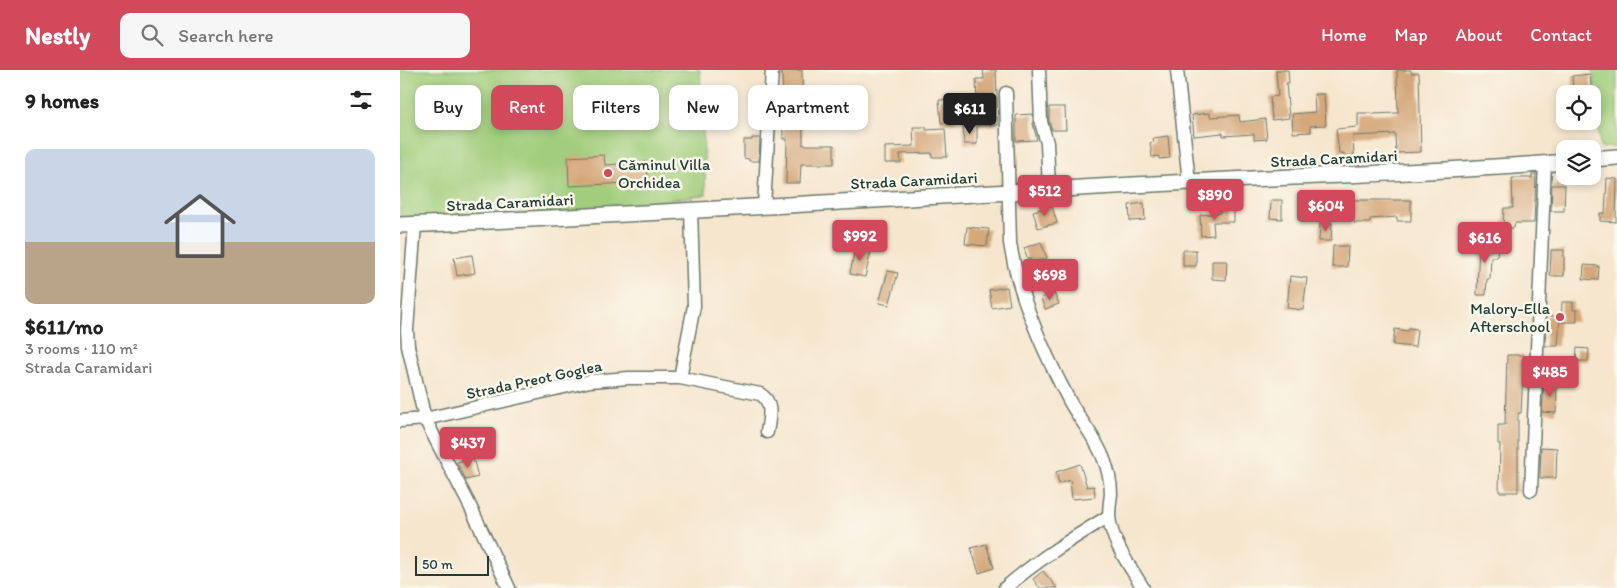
<!DOCTYPE html>
<html lang="en">
<head>
<meta charset="utf-8">
<style>
  :root { --surface:#fff; --page:#f6f6f6; --text:#222; --muted:#767676; --accent:#d1495b }
  body { margin:0; font-family:Itim,sans-serif; background:var(--page); color:var(--text); height:100vh; display:flex; flex-direction:column; font-size:19px; white-space:nowrap }
  * { box-sizing:border-box; margin:0 }
  p { font-size:16px; color:var(--muted) }
  .icon { flex:none; width:28px; height:28px; fill:none; stroke:currentColor; stroke-width:2; stroke-linecap:round; stroke-linejoin:round }
  .map { position:relative; flex:1; overflow:hidden }
  .side { display:flex; flex-direction:column; background:var(--surface); width:400px }
  .side>* { flex:none }
  .hud { position:absolute; left:15px; top:15px; width:475px; height:45px; display:flex; gap:10px }
  .tools { position:absolute; left:1156px; top:15px; display:grid; gap:10px }
  .tools a { display:grid; place-items:center; width:45px; height:45px; border-radius:10px; background:var(--surface); box-shadow:0 2px 8px #0003; font-size:25px }
  .scale { position:absolute; left:15px; bottom:12px; width:74px; box-sizing:border-box; padding-left:5px; border:2px solid #1f3d34; border-top:0; font-size:14px; line-height:18px; white-space:nowrap; color:#1f3d34; -webkit-text-stroke:4px #fbf7ec; paint-order:stroke }
  .price { position:absolute; translate:-50% -42px; padding:0 11px; border-radius:5px; background:var(--accent); color:#fff; font-size:16px; line-height:32px; filter:drop-shadow(0 1px 2px #0008) }
  .price::after { content:''; position:absolute; left:50%; top:30px; width:15px; height:11px; margin-left:-8px; background:inherit; clip-path:polygon(0 0,100% 0,50% 100%) }
  .price.active { background:#222; color:#fff }
  ul { padding:0; list-style:none }
  li { display:grid; align-content:center; gap:10px; height:265px; padding:0 25px }
  li span { display:grid; place-items:center; height:155px; border-radius:10px; color:#555 }
  li>.icon { margin-inline-start:auto }
  span .icon { width:90px; height:90px; fill:#fffc; stroke-width:1 }
  li b { font-size:21px }
  h2 { display:flex; justify-content:space-between; align-items:center; height:60px; padding:0 25px; font-size:21px }
  .pill { padding:0 18px; border-radius:10px; background:var(--surface); box-shadow:0 2px 8px #0003; font-size:18px; line-height:45px }
  .pill.active { background:var(--accent); color:#fff }
  header { display:flex; align-items:center; gap:30px; box-sizing:border-box; height:70px; padding:0 25px; background:var(--accent); color:#fff }
  header strong { font-size:24px }
  nav { display:flex; gap:28px; margin-inline-start:auto; font-size:18px }
  .search { width:350px; height:45px; background:var(--page); display:flex; align-items:center; gap:12px; box-sizing:border-box; padding:0 18px; border-radius:10px; color:var(--muted); font-size:19px }
  main { display:flex; flex:1; min-height:0 }
  .map>svg:first-child { display:block }
  .green { fill:#a1cd7b; stroke:#608558 }
  .building { fill:#d5a87c }
  .lines { fill:none; stroke-linecap:round; stroke-linejoin:round }
  .minor-casing { stroke:#6a786a; stroke-width:15 }
  .major-casing { stroke:#6a786a; stroke-width:18 }
  .minor { stroke:#fff; stroke-width:12 }
  .major { stroke:#fff; stroke-width:15 }
  .poi-dot { fill:#d1495b; stroke:#fbf7ec; stroke-width:2 }
  .labels { text-anchor:middle; stroke-width:5; stroke-linejoin:round; paint-order:stroke }
  .street-label { font-size:16px; fill:#1f3d34; stroke:#fbf7ec }
  .poi-label { font-size:16px; fill:#1f3d34; stroke:#fbf7ec; text-anchor:start }
</style>
</head>
<body>
<header>
<strong>Nestly</strong>
<div class="search"><svg class="icon" aria-label="search" viewBox="0 0 24 24"><circle cx="10" cy="10" r="6"/><path d="M15 15l6 6"/></svg>Search here</div>
<nav><a>Home</a><a>Map</a><a>About</a><a>Contact</a></nav>
</header>
<main>
<section class="side">
<h2>9 homes<svg class="icon" aria-label="filters" viewBox="0 0 24 24"><path d="M4 7h16M4 17h16"/><circle cx="9" cy="7" r="2"/><circle cx="15" cy="17" r="2"/></svg></h2>
<ul>
<li><span style="background:linear-gradient(#c9d6e8 60%,#b9a48a 0)"><svg class="icon" aria-label="home" viewBox="0 0 24 24"><path d="M3 11l9-7 9 7M6 9v11h12V9"/></svg></span><div><b>$611/mo</b><p>3 rooms · 110 m²</p><p>Strada Caramidari</p></div></li>
</ul>
</section>
<div class="map">
<svg width="1217" height="518" viewBox="0 0 1217 518">
  <rect width="100%" height="100%" fill="#fbf7ec"/>
  <filter id="ink" filterUnits="userSpaceOnUse"><feTurbulence type="fractalNoise" baseFrequency=".02" numOctaves="2"/><feDisplacementMap in="SourceGraphic" scale="10" xChannelSelector="R" yChannelSelector="G"/><feConvolveMatrix kernelMatrix="1 2 1 2 8 2 1 2 1" color-interpolation-filters="sRGB"/></filter>
  <filter id="wash" filterUnits="userSpaceOnUse"><feTurbulence type="fractalNoise" baseFrequency=".0096" numOctaves="4" result="noise"/><feDisplacementMap in="SourceGraphic" scale="20" xChannelSelector="R" yChannelSelector="G"/><feGaussianBlur stdDeviation="1.12" result="paint"/><feColorMatrix in="noise" values="0 0 0 0 0 0 0 0 0 0 0 0 0 0 0 0 0 1.4 0 .05"/><feComposite in="paint" operator="in"/></filter>
  <g filter="url(#wash)">
    <rect width="100%" height="100%" fill="#f6e6ce"/>
    <!-- green -->
    <path class="green" d="M0,0H300L306,125L29,161H0Z
      M1193,0H1217V77L1200,78Z"/>
    <g id="blocks">
      <!-- building -->
      <path class="building" d="M382,0H402L403,75H434V94H401L400,113H386L387,69H383Z
        M583,0H596L598,55L578,56L576,9H584Z
        M876,0H888L889,13H886L889,48L872,50L870,27L878,26Z
        M997,0H1011V3H1019L1021,82L996,83L995,64L953,66L954,86L944,87V83H939L936,59L958,57V43H972V44L998,43Z
        M1190,4L1192,24H1179V21H1173L1172,6Z
        M914,24H924L926,55L910,56L911,62L893,63L892,44L915,42Z
        M555,29L556,52L541,53L539,30Z
        M649,37H665L666,60H652L649,51Z
        M810,43V47L839,45L840,52L865,49L867,69L854,70V64L823,66V63L794,66L792,45Z
        M633,44V54L637,70L616,71V45Z
        M563,56H577V74H564Z
        M513,57H526V60L545,59L547,87H532V83L500,84L501,93H485V77L514,76Z
        M768,66L770,88L759,89V86L752,87L750,73L754,72L753,68Z
        M352,68H360L359,91H349V89L344,88V70H352Z
        M204,85L205,95L247,92L248,112L169,116L168,87Z
        M1132,104H1136L1134,153H1115L1114,158H1103L1104,138H1113L1112,108H1132Z
        M1207,108L1217,109L1216,152L1200,151V143H1205Z
        M1152,115H1165L1164,141H1151Z
        M871,130H882V149L870,148Z
        M954,130H1011V151H997V147L970,149V153H954Z
        M744,133L745,150L730,151L729,135Z
        M652,136L657,153L638,158L633,141Z
        M820,139H834V152H813L814,165L801,166L800,145L820,143Z
        M920,153H932L931,171H919Z
        M567,157L589,159L587,176L565,174Z
        M1079,170L1098,171L1097,187H1091L1090,209H1087L1086,225H1077Z
        M641,172L647,188L632,193L630,189L628,190L624,178Z
        M933,176H948L947,197H932Z
        M455,178L471,181L465,207L450,204Z
        M783,180H796V196H783Z
        M1151,180H1164V206H1150Z
        M72,185L75,203L57,206L54,188Z
        M812,191H827L826,210L812,209Z
        M1184,195L1199,196L1198,210L1183,209Z
        M488,201L498,203L489,235L479,233Z
        M890,206L907,208L903,240L887,238Z
        M607,217L610,235L592,238L589,220Z
        M654,223L659,234L645,239L641,228Z
        M1162,232H1173V240H1177V252H1161Z
        M1147,246H1160L1158,276H1145Z
        M1009,258L1017,259L1015,277L993,275L995,259L1008,261Z
        M1177,278L1189,279L1188,291H1176Z
        M1107,285H1124L1121,343H1118V422H1099L1100,374H1098V355H1105Z
        M1144,314H1157L1156,343L1142,342Z
        M1141,377L1157,378L1156,408H1140Z
        M73,388L78,407L66,410L57,392Z
        M680,394L687,417L694,416L695,427L672,429L670,410L659,414L656,402Z
        M586,474L594,498L579,503L571,478Z
        M643,501L657,518H640L633,509Z"/>
    </g>
  </g>
  <g filter="url(#ink)">
    <use href="#blocks" fill-opacity="0" stroke="#6a786a" stroke-width="1"/>
    <g class="lines">
      <defs>
        <path id="minor" d="M639,0L641,52L647,73L649,120
          M777,0L789,112
          M606,23L610,173C618,225 645,285 670,332C680,350 695,367 703,387C708,399 711,411 711,424C710,431 709,439 709,447C712,473 730,496 743,518
          M364,136L372,0
          M15,154L7,260L8,276L25,349L69,434L109,518
          M280,308L294,236L291,140
          M0,351L25,349L190,311L229,308H280L360,324C374,332 369,349 367,362
          M1131,420L1145,93
          M605,518C637,490 673,468 709,446"/>
        <path id="major" d="M1192,89L1217,87
          M0,155C264,144 527,126 790,112C915,105 1040,103 1165,92"/>
      </defs>
      <!-- minor casing -->
      <use href="#minor" class="minor-casing"/>
      <!-- major casing -->
      <use href="#major" class="major-casing"/>
      <!-- minor -->
      <use href="#minor" class="minor"/>
      <!-- major -->
      <use href="#major" class="major"/>
    </g>
  </g>
  <!-- markers -->
  <g class="poi-dot">
    <circle cx="208" cy="103" r="5"/>
    <circle cx="1160" cy="247" r="5"/>
  </g>
  <g class="labels">
    <!-- street labels -->
    <g class="street-label">
      <text transform="translate(934 88) rotate(-3)" y="6">Strada Caramidari</text>
      <text transform="translate(514 110) rotate(-3)" y="6">Strada Caramidari</text>
      <text transform="translate(110 132) rotate(-3)" y="6">Strada Caramidari</text>
      <text transform="translate(134 309) rotate(-12)" y="6">Strada Preot Goglea</text>
    </g>
    <!-- poi labels -->
    <g class="poi-label">
      <text x="218" y="100">Căminul Villa<tspan x="218" dy="18">Orchidea</tspan></text>
      <text x="1150" y="244" text-anchor="end">Malory-Ella<tspan x="1150" dy="18">Afterschool</tspan></text>
    </g>
  </g>
</svg>
<div class="tools">
<a><svg class="icon" aria-label="locate" viewBox="0 0 24 24"><circle cx="12" cy="12" r="6"/><path d="M12 2v4M12 18v4M2 12h4M18 12h4"/></svg></a>
<a><svg class="icon" aria-label="layers" viewBox="0 0 24 24"><path d="M12 4l9 5-9 5-9-5zM3 14l9 5 9-5"/></svg></a>
</div>
<div class="scale">50 m</div>
<b class="price active" style="left:570px;top:65px">$611</b>
<b class="price" style="left:645px;top:147px">$512</b>
<b class="price" style="left:815px;top:151px">$890</b>
<b class="price" style="left:926px;top:162px">$604</b>
<b class="price" style="left:460px;top:192px">$992</b>
<b class="price" style="left:1085px;top:194px">$616</b>
<b class="price" style="left:650px;top:231px">$698</b>
<b class="price" style="left:1150px;top:328px">$485</b>
<b class="price" style="left:68px;top:399px">$437</b>
<div class="hud">
<a class="pill">Buy</a>
<a class="pill active">Rent</a>
<a class="pill">Filters</a>
<a class="pill">New</a>
<a class="pill">Apartment</a>
</div>
</div>
</main>
</body>
</html>
